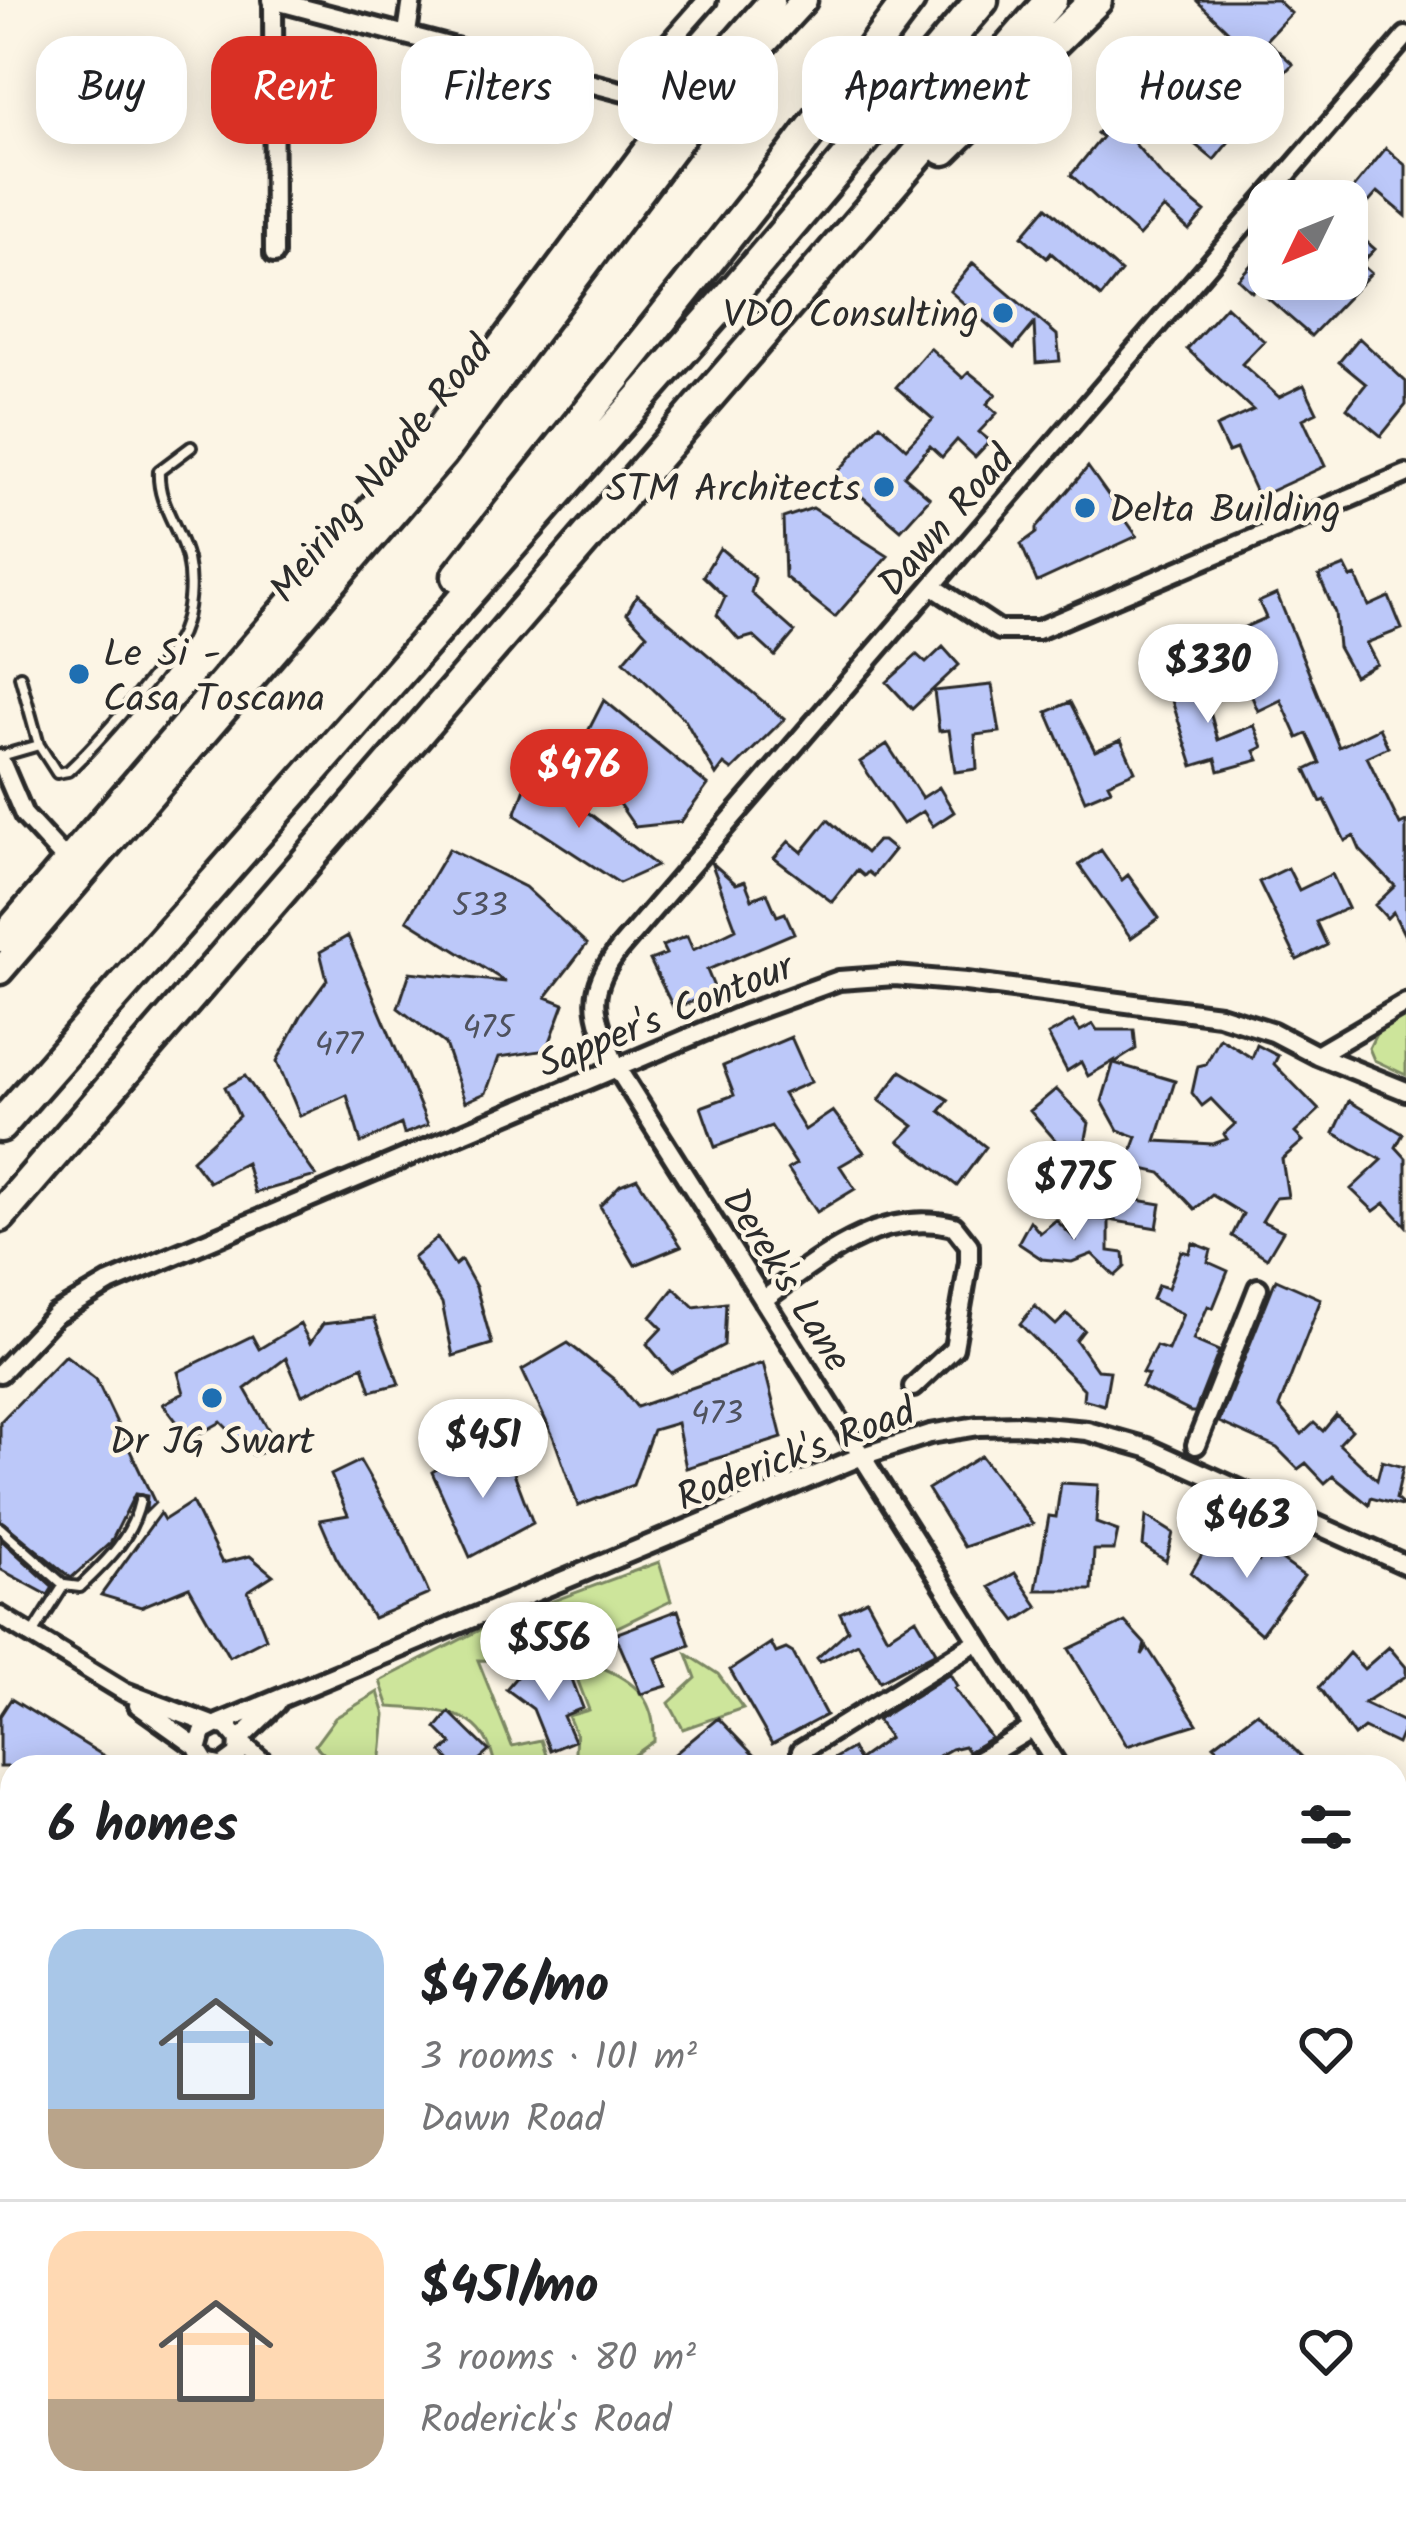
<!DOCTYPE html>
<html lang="en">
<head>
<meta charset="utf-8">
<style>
  :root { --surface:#fff; --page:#f2f2f2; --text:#202124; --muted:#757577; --line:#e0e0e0; --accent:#d93025 }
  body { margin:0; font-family:Kalam,sans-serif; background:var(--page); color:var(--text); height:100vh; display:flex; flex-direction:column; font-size:45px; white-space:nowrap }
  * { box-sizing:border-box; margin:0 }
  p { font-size:39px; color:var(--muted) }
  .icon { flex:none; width:66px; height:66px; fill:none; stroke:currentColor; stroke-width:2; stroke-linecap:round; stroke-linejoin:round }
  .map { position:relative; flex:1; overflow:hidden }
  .panel { position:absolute; left:0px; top:1755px; width:1407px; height:771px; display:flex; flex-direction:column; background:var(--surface); border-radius:36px 36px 0 0; box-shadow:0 6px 30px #0003 }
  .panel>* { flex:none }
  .banner { position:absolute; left:36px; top:36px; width:1335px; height:108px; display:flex; gap:24px }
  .needle { width:78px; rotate:227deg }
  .tools { position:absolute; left:1248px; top:180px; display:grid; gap:24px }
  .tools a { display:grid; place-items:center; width:120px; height:120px; border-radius:24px; background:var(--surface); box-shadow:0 6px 30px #0003; font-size:60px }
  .price { position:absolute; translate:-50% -102px; padding:0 27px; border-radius:42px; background:#fff; color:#222; font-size:39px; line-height:78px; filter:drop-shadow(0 3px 6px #0008) }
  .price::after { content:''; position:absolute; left:50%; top:72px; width:36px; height:27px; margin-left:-18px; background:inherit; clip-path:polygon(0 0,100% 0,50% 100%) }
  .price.selected { background:var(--accent); color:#fff }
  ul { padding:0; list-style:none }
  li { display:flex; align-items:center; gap:36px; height:300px; padding:0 48px }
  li+li { border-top:3px solid var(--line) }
  li span { display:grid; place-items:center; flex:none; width:336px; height:240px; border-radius:36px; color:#555 }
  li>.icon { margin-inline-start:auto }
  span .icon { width:144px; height:144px; fill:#fffc; stroke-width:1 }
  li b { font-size:51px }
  h2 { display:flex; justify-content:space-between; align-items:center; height:144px; padding:0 48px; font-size:51px }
  .chip { padding:0 42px; border-radius:36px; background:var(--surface); box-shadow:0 6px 30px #0003; font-size:42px; line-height:108px }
  .chip.selected { background:var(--accent); color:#fff }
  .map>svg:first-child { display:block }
  .green { fill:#cde59b; stroke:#7c8863; stroke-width:3 }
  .building { fill:#bcc8f9; stroke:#2b2b2b; stroke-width:3 }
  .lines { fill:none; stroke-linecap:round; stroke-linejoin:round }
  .lane-casing { stroke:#2b2b2b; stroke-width:16 }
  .street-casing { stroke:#2b2b2b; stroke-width:26 }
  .secondary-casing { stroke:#2b2b2b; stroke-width:33 }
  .highway-casing { stroke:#2b2b2b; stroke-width:39 }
  .lane { stroke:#fcf5e5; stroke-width:8 }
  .street { stroke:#fcf5e5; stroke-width:16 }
  .secondary { stroke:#fcf5e5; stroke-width:24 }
  .highway { stroke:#fcf5e5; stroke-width:30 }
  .poi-dot { fill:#1f6fb2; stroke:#fcf5e5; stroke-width:4.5 }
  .labels { text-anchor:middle; stroke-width:9; stroke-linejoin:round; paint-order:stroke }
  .number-label { font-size:33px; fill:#4f525e }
  .poi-label { font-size:39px; fill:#2b2b2b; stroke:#fcf5e5; text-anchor:end }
  .street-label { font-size:39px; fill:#2b2b2b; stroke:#fcf5e5 }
</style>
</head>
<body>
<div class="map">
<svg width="1406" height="2525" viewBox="0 0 1406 2525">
  <rect width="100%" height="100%" fill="#fcf5e5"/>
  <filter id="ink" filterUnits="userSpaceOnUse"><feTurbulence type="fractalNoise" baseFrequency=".00833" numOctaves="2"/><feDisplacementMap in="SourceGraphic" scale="24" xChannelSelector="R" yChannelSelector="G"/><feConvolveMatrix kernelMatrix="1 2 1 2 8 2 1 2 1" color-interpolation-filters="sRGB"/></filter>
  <g filter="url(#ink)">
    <!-- green -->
    <path class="green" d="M1406,1015V1075L1374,1060L1369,1048L1379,1028Z
      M659,1562L671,1601C602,1634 557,1663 478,1660L512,1746L541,1740L548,1761L531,1767H495C486,1707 439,1711 389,1707L380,1681L493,1623Z
      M687,1654L718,1674L743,1708L683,1729L669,1703L696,1678Z
      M588,1662C629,1677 656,1694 654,1741L633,1756L625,1767H574L576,1735L568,1716L589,1710L578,1681Z
      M378,1692L385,1715L380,1767H338L315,1745L335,1718Z
      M60,2514H183L194,2525H61Z
      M1169,2514H1316L1341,2525H1187Z"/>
    <!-- building -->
    <path class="building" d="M1196,0H1277L1291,13L1266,40L1293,64L1272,85L1220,41L1228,31Z
      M1154,49L1203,91L1209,83L1233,101L1220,115L1226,121L1221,128L1232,138L1214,160L1154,111L1165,98L1135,72Z
      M1112,117L1164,178L1205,212L1189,230L1164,208L1139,236L1071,175L1102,137L1097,133Z
      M1386,148L1406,166V216L1378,192L1348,226L1375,249L1361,264L1371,273L1311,336L1256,288L1252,292L1238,279L1269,245V279H1347V196Z
      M1047,207L1121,272L1101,297L1051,253L1047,258L1022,236Z
      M973,263L1057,335L1060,361L1036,363L1034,324L1014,348L950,291Z
      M1226,306L1264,341L1242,364L1279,397L1304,385L1317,412L1303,419L1325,466L1258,497L1236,449L1228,452L1216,427L1253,410L1187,349Z
      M1359,338L1406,382V405L1381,436L1347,408L1366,384L1339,362Z
      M930,348L963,378L969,372L996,394L987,404L997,413L979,432L990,441L975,457L957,440L942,457L930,446L904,476L930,498L901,530L836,474L880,424L906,448L933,419L896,387Z
      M1088,467L1137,536L1037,582L1021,544L1036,533V528Z
      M813,508L888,556L835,617L785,577L783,518Z
      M720,548L755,578L751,593L795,632L775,656L753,636L739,640L717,615L725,597L703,576Z
      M1345,566L1351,578L1356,576L1369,606L1389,597L1402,629L1366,643L1377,664L1354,676L1338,647L1335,613L1319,576Z
      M1277,594L1339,747L1379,728L1388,747L1367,757L1400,825L1406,822V938L1393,912L1387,918L1375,905L1395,886L1360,850L1354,836L1345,841L1325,800L1321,802L1306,770L1320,763L1307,734L1298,738L1281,700L1258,711L1226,635L1266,618L1259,602Z
      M637,595L784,719L732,770L724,764L716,775L685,720L624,661L647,634L627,613Z
      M943,647L959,665L912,709L887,682L917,655L926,663Z
      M1197,667L1218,740L1254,725L1263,747L1255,751L1259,760L1219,771L1216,759L1193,766L1164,676Z
      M992,685L1000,732L975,735L977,769L955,772L949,730L939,731L934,691Z
      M604,700L708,785L681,822L635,827L580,747Z
      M1070,702L1095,751L1121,740L1135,771L1108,783L1111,789L1085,800L1047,712Z
      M887,744L922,798L939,787L954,812L933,826L923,811L903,824L860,762Z
      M532,769L594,817L657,866L619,883L515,815Z
      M828,820L866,853L877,841H883L894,850L873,876L868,872L864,876L857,870L832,902L774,858L789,841L802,852Z
      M449,849L525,887L587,944L546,997L564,1004L547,1050L499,1057L486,1093L465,1102L445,1044L398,1008L410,972L506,982L407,920Z
      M1101,850L1122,880L1128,875L1159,918L1131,938L1079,865Z
      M711,862L736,884L745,881L752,899L767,893L777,916L785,913L794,933L707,970L716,992L674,1009L650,960L666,954L662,946L687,936L693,950L736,929Z
      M1288,868L1299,890L1332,874L1348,908L1316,922L1327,945L1297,960L1259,882Z
      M348,936L428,1125L404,1134L401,1124L361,1143L347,1095L300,1116L277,1061L302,1014L327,980L320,952Z
      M1073,1021L1080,1031L1093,1024L1097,1030H1134L1136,1049L1114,1063L1175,1081L1156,1141L1213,1144L1227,1139L1224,1134L1235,1124L1211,1099L1202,1106L1192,1093L1198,1066L1206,1064L1220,1038L1252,1058L1257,1045L1278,1056L1274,1064L1319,1110L1295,1133L1303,1141L1282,1159L1288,1197L1276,1198L1262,1221L1283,1231L1267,1258L1232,1236L1243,1214L1212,1195L1195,1209L1161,1173L1138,1168L1135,1163L1124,1172L1137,1137L1118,1130L1102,1101L1114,1061L1088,1076L1081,1062L1067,1071L1048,1035Z
      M791,1037L811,1082L783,1094L805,1130L833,1111L864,1152L840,1166L855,1189L817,1212L788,1169L796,1164L771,1126L715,1147L701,1107L734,1095L723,1066Z
      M901,1071L949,1100L940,1111L986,1147L957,1186L899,1141L914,1126L879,1100Z
      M245,1076L274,1117L316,1176L255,1193L246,1163L209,1182L192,1160L239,1116L225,1087Z
      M1056,1089L1089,1123L1080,1169L1073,1157L1061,1169L1047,1153L1057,1142L1030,1111Z
      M1349,1101L1403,1134L1396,1147L1406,1158V1226L1385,1203L1374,1211L1351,1189L1382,1160L1334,1133Z
      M1104,1167L1108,1173L1117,1169L1137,1200L1161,1204L1157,1228L1109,1220L1087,1181Z
      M637,1178L681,1246L635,1265L600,1206L620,1185Z
      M1078,1218L1109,1220V1251L1124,1253L1125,1267L1115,1276L1092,1254L1072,1262L1042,1259L1018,1243L1030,1221L1040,1233L1056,1220L1076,1240Z
      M437,1238L455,1265L461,1260L476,1287L492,1344L453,1356L442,1303L413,1258Z
      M1193,1243L1211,1250L1208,1262L1228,1271L1213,1308L1208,1306L1193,1340L1219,1351L1195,1412H1191L1142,1387L1148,1375L1142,1373L1156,1346L1168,1350L1183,1314L1152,1299L1158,1285L1168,1288L1181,1251L1189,1253Z
      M1276,1279L1321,1299L1279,1407L1302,1434L1314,1423L1323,1431L1336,1415L1352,1430L1339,1444L1377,1480L1382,1461L1403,1467L1396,1499L1405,1507L1371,1498L1369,1505L1333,1476L1325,1483L1306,1463L1298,1469L1277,1448L1219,1422Z
      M674,1288L694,1307L726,1303L724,1345L671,1373L647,1344L662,1328L651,1317Z
      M1035,1306L1056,1325L1067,1314L1084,1330L1076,1340L1097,1370L1110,1371L1104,1405L1083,1399L1084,1389L1020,1324Z
      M374,1318L399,1384L371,1391L363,1366L302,1395L286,1358L245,1389L279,1448L253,1455L221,1422L190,1439L163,1404L184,1393L178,1372L252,1336L259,1349L300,1324L310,1343L323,1324Z
      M568,1343L615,1380L637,1407L763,1363L782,1438L686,1468L677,1423L653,1430L633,1485L578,1506L553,1436L522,1370Z
      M65,1355L96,1379L155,1503L146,1512L147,1496L135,1494L111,1542L71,1578L0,1520V1422Z
      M463,1453L470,1472L484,1461L508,1457L533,1523L470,1557L432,1472Z
      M981,1456L1033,1524L964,1547L928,1489Z
      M360,1461L405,1539L429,1594L373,1618L336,1557L320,1520L348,1515L331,1475Z
      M1061,1483L1098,1485L1096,1523L1118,1531L1114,1550H1094L1092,1590H1036L1049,1516L1056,1517Z
      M192,1502L222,1563L250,1556L273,1575L248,1591L266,1638L229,1657L189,1587L141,1607L101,1595L160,1513L164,1520Z
      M1146,1516L1173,1533L1166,1561L1143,1546Z
      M1213,1536L1225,1549L1239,1539L1259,1561L1265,1548L1304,1576L1261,1634L1191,1573Z
      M0,1539L53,1587L48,1595L0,1569Z
      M1015,1573L1038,1607L1016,1621L990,1587Z
      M867,1600L887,1637L916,1618L936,1652L880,1681L858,1643L820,1662L817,1658L848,1630L840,1613Z
      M678,1610L690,1645L656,1658L667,1686L641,1694L615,1634Z
      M1125,1622L1145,1644L1142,1655L1147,1647L1197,1724L1127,1746L1069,1649Z
      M771,1643L776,1653L786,1649L793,1653L826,1715L772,1744L730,1670Z
      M1389,1647L1406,1667V1676L1364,1703L1406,1723L1397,1744L1364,1728L1354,1736L1319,1687L1349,1653L1364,1669Z
      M524,1668L542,1684L569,1671L583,1708L563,1716L574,1741L550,1751L533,1709L506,1689Z
      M950,1674L957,1686L954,1688L991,1738L968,1752L964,1746L951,1749L920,1767H819L852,1748L858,1760L889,1738L877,1720Z
      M11,1699L122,1767H0V1716Z
      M449,1712L489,1751L471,1767H456L442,1752L452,1744L436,1728Z
      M1257,1712L1312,1767H1237L1214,1745Z
      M718,1718L765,1767H733L727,1759L716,1767H659Z"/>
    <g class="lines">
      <defs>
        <path id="lane" d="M39,745L57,773L68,771C96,745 166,666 181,633C190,611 192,583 187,559C180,528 157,504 159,471L191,447
          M1,756L39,745L20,676
          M0,1528L64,1585L80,1587C107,1561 132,1538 140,1501
          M33,1634L64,1585"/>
        <path id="street" d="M272,0L689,109
          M273,0L274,254
          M407,33L412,0
          M626,92L707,0
          M932,586L999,630H1038L1406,474
          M0,759L24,815L71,866
          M1317,1055L1406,1003
          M763,1300C821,1258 879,1208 954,1226L969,1245V1262L954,1348L913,1387
          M0,1373L55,1315L109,1283L742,1015L839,980L895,976L966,982L1219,1015L1273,1032L1317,1055L1406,1091
          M1196,1445L1258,1288
          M0,1616L125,1692L212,1725
          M138,1705L197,1747
          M218,1724L862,1456L930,1434L978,1426L1021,1425L1087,1431L1147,1448L1406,1565
          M239,1740L277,1703
          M239,1741L269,1767
          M801,1751L978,1641
          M223,1766L238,1755L239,1740L228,1727L218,1724L203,1732L198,1750L206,1763L224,1767
          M968,1767L1033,1728
          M1058,1767L617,1068C596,1017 582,995 620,948L1406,36
          M0,2074L12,2078
          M1395,2302L1406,2319
          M1395,2403L1406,2409
          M53,2514L54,2525
          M202,2514L213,2525
          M969,2514L975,2525
          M688,2525L708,2514"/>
        <path id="secondary" d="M0,939L429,441L679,106L772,0
          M0,971L443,456L700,113L804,0"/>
        <path id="highway" d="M944,149L1096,0
          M458,576L793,154L909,0
          M0,1126L725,302L982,0
          M0,1216L1051,0"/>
      </defs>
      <!-- lane casing -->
      <use href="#lane" class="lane-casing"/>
      <!-- street casing -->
      <use href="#street" class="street-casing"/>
      <!-- secondary casing -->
      <use href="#secondary" class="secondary-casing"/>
      <!-- highway casing -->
      <use href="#highway" class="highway-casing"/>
      <!-- lane -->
      <use href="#lane" class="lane"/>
      <!-- street -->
      <use href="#street" class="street"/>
      <!-- secondary -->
      <use href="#secondary" class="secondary"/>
      <!-- highway -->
      <use href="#highway" class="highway"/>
    </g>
  </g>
  <!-- markers -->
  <g class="poi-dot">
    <circle cx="1003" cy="313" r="12"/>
    <circle cx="884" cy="487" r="12"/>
    <circle cx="1085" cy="508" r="12"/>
    <circle cx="79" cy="674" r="12"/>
    <circle cx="212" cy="1398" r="12"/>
  </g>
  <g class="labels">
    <!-- number labels -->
    <g class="number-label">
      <text x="480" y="916">533</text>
      <text x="488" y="1038">475</text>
      <text x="339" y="1055">477</text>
      <text x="717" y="1424">473</text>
    </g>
    <!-- poi labels -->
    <g class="poi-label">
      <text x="979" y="327">VDO Consulting</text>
      <text x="860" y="501">STM Architects</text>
      <text x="1109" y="522" text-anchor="start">Delta Building</text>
      <text x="103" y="666" text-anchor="start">Le Si -<tspan x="103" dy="45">Casa Toscana</tspan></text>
      <text x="212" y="1454" text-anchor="middle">Dr JG Swart</text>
    </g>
    <!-- street labels -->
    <g class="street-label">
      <text transform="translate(380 468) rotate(-51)" y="14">Meiring Naude Road</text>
      <text transform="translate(945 520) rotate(-49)" y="14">Dawn Road</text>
      <text transform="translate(665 1014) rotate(-22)" y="14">Sapper's Contour</text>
      <text transform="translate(788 1279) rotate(58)" y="14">Derek's Lane</text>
      <text transform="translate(795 1453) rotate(-21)" y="14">Roderick's Road</text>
    </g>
  </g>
</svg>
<div class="tools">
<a><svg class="needle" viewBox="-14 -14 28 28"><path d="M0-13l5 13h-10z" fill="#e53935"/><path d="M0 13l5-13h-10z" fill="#757577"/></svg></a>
</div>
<b class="price" style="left:1208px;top:726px">$330</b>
<b class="price selected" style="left:579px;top:831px">$476</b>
<b class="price" style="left:1074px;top:1243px">$775</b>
<b class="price" style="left:483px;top:1501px">$451</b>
<b class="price" style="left:1247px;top:1581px">$463</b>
<b class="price" style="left:549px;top:1704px">$556</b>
<div class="banner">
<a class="chip">Buy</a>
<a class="chip selected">Rent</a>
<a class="chip">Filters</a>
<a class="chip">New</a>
<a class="chip">Apartment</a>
<a class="chip">House</a>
</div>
<section class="panel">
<h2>6 homes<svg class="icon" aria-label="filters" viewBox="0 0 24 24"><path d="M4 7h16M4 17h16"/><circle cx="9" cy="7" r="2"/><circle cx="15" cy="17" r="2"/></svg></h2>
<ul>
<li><span style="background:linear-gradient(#a9c7e8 75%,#b9a48a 0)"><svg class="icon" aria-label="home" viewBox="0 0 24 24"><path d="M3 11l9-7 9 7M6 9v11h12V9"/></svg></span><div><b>$476/mo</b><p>3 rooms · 101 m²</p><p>Dawn Road</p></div><svg class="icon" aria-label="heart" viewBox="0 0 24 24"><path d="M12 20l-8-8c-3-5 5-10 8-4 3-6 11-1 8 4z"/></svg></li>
<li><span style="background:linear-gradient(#ffd9b3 70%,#b9a48a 0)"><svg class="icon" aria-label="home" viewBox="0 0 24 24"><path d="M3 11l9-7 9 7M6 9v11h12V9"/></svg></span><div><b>$451/mo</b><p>3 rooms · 80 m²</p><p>Roderick's Road</p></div><svg class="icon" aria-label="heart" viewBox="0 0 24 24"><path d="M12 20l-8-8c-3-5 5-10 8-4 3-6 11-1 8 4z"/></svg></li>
</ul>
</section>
</div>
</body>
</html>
